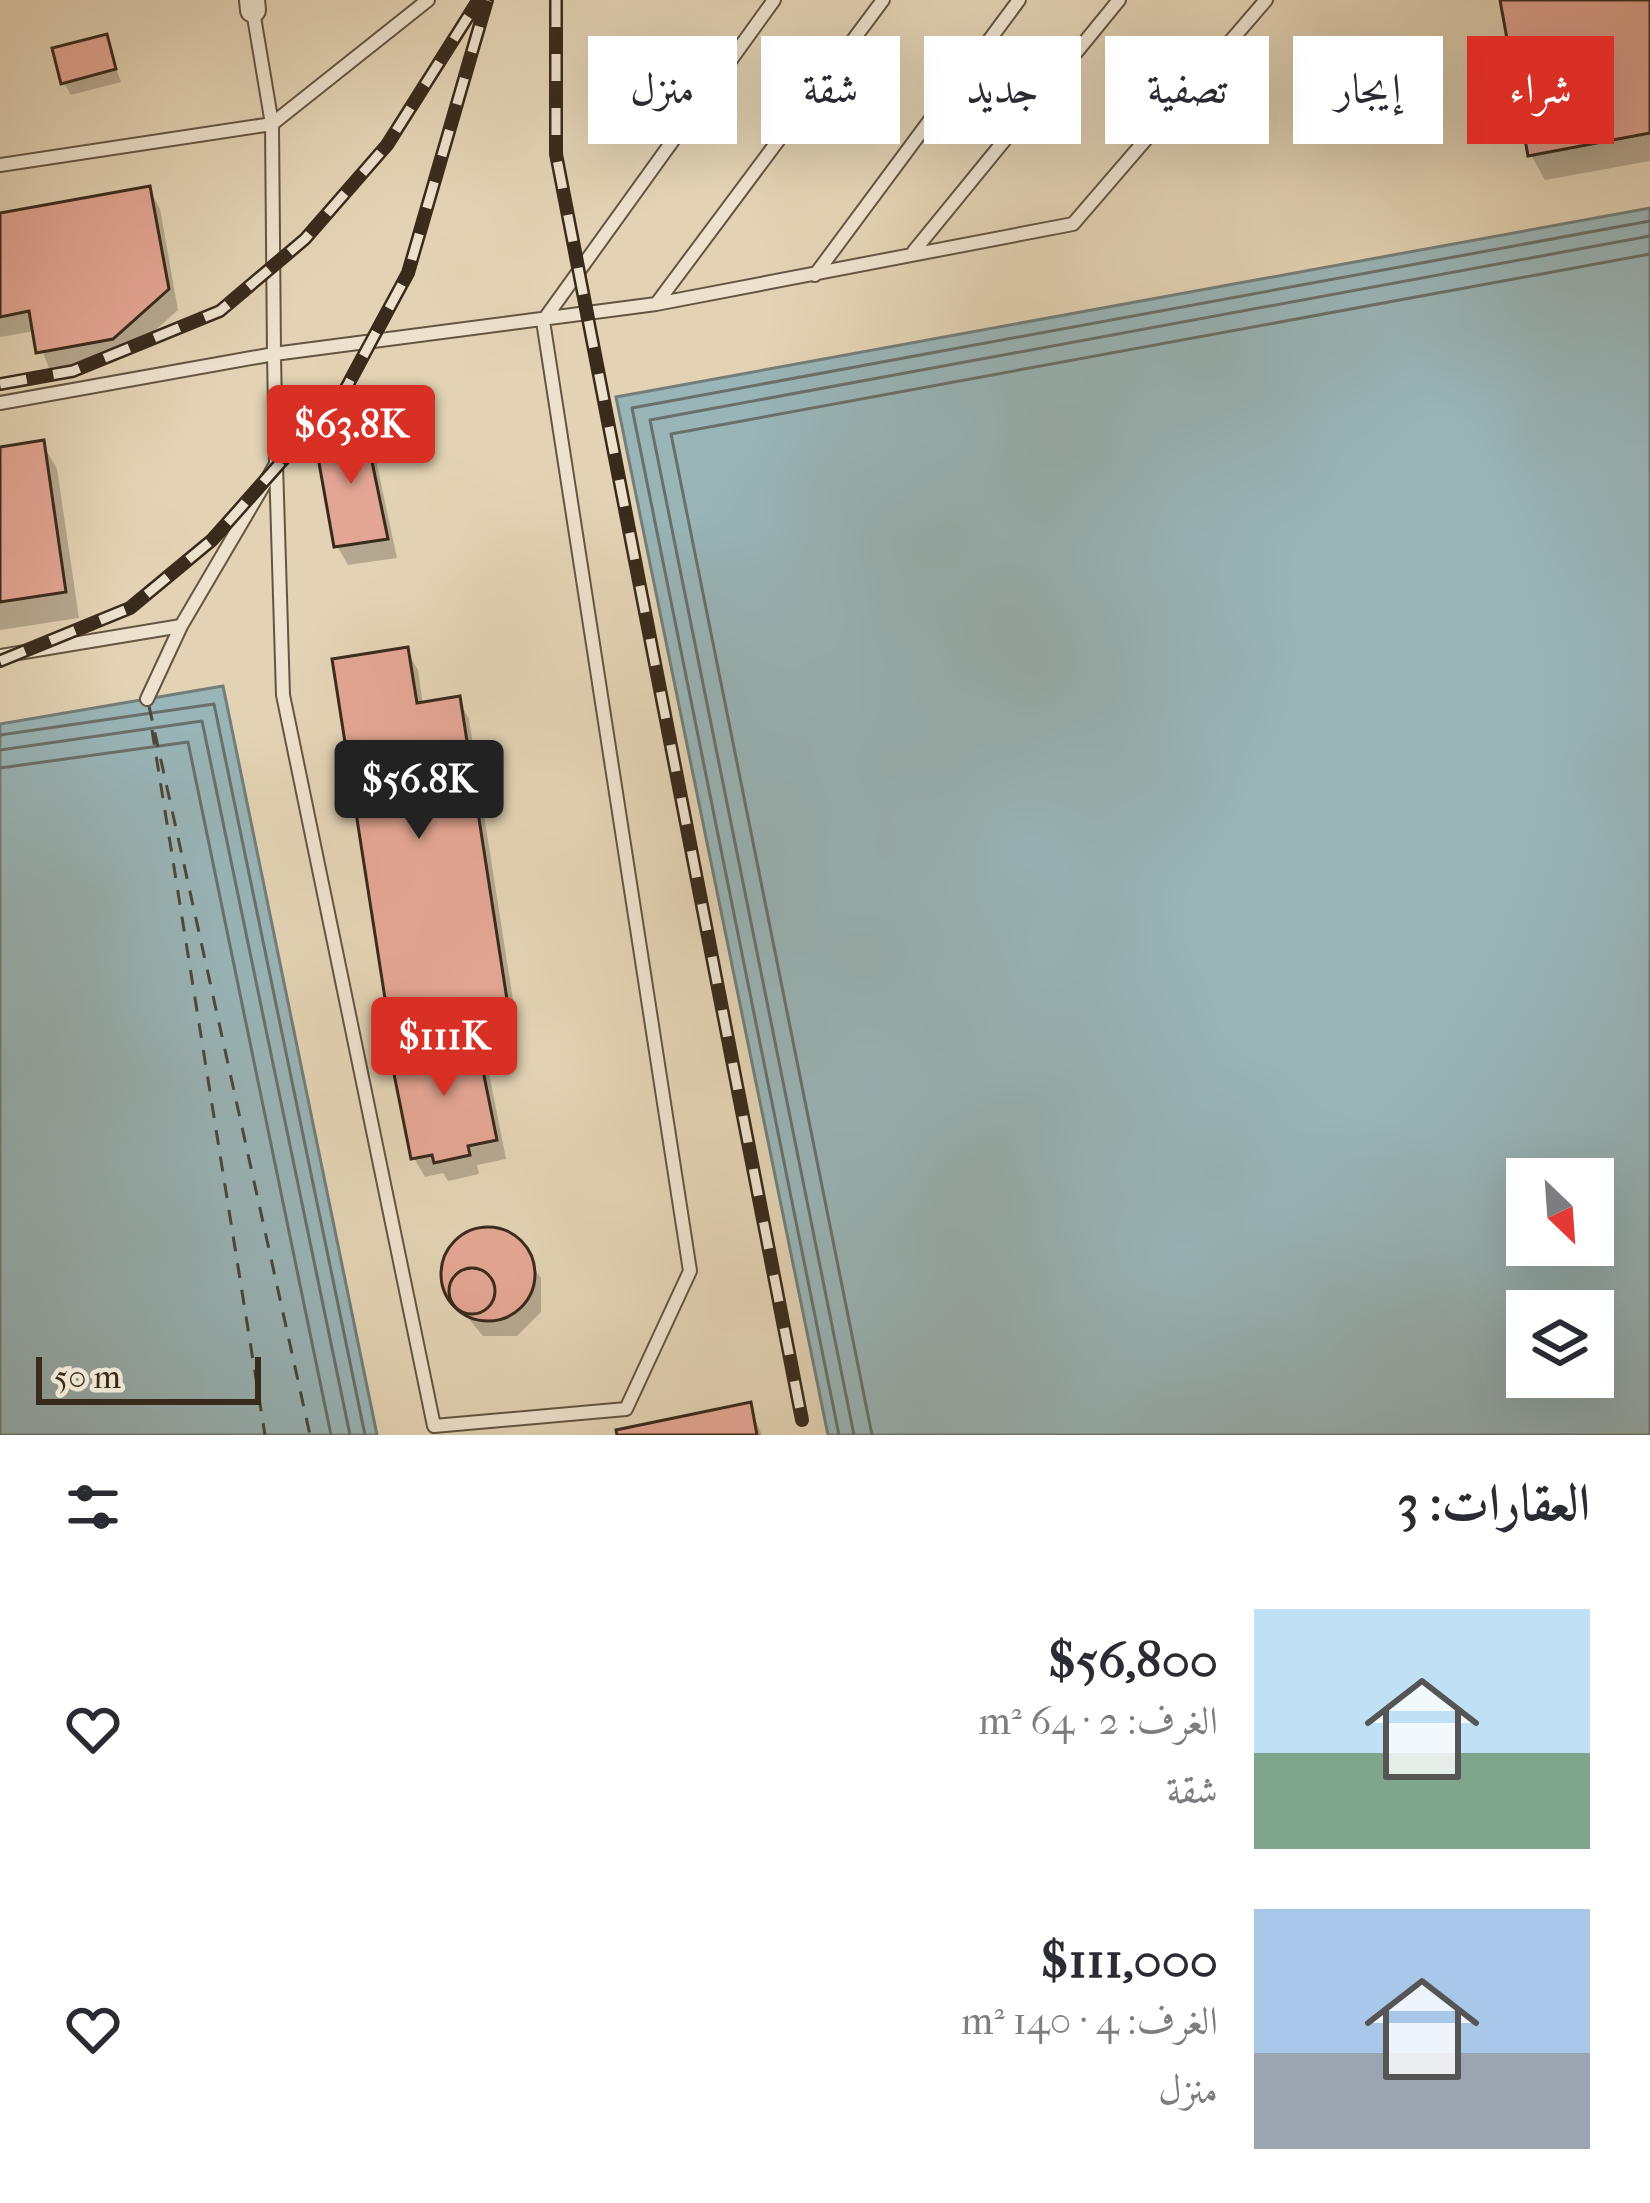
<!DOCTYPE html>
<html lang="ar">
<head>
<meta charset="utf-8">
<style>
  :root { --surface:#fff; --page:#f2f2f3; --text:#2b2b33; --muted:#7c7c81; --accent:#d93025 }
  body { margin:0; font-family:"IM FELL French Canon",Amiri,serif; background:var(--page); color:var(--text); direction:rtl; height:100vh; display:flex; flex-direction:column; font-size:45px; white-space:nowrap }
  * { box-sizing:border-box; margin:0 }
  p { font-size:39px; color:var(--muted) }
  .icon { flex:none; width:66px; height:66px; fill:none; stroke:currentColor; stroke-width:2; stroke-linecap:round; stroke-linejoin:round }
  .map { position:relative; height:1435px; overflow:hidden; direction:ltr }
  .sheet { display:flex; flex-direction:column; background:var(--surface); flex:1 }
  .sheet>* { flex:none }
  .top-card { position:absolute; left:36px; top:36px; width:1578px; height:108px; direction:rtl; display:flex; gap:24px }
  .needle { width:78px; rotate:155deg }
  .controls { position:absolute; left:1506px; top:1158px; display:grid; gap:24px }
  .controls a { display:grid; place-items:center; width:108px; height:108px; border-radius:0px; background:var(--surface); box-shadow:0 12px 48px #0002; font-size:60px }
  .scale { position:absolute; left:36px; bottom:30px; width:225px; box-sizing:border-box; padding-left:12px; border:6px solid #392b1c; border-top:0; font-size:33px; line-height:42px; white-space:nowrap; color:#392b1c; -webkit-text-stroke:9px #ede2ce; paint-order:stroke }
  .price { position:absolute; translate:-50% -102px; padding:0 27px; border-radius:12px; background:var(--accent); color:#fff; font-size:39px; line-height:78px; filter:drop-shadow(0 3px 6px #0008) }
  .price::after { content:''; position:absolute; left:50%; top:72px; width:36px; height:27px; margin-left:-18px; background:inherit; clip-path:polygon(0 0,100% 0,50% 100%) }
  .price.active { background:#222; color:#fff }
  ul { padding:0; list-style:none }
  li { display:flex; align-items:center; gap:36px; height:300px; padding:0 60px }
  li span { display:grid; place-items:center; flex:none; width:336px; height:240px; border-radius:0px; color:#555 }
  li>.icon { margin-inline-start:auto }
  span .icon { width:144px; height:144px; fill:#fffc; stroke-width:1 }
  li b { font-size:51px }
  h2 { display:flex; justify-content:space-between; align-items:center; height:144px; padding:0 60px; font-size:51px }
  .chip { padding:0 42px; border-radius:0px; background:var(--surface); box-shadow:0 12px 48px #0002; font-size:42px; line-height:108px }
  .chip.active { background:var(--accent); color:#fff }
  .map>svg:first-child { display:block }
  .water { fill:#99b5b8; stroke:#737e7a; stroke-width:3; fill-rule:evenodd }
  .shadow { fill:#0003 }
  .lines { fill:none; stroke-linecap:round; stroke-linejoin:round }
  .shore { stroke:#69706a; stroke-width:3 }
  .ferry { stroke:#4c473b; stroke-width:3; stroke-dasharray:15 12; stroke-linecap:butt }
  .building { fill:#e4a694; stroke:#392b1c; stroke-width:3 }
  .lane-casing { stroke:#645542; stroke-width:16 }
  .street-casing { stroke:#645542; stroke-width:28 }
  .lane { stroke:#ede2ce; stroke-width:12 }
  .street { stroke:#ede2ce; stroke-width:24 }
  .rail-casing { stroke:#392b1c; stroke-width:14 }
  .rail { stroke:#ede2ce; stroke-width:9; stroke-dasharray:27; stroke-linecap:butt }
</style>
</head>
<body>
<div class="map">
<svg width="1650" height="1435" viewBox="0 0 1650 1435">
  <rect width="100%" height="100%" fill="#e3d3b4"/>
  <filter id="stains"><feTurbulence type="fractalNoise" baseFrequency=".00167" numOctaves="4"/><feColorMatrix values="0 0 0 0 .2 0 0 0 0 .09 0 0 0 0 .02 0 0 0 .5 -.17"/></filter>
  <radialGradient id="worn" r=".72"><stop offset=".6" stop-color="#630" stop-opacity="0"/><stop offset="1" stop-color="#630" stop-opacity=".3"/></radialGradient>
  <!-- water -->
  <path class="water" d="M1650,208V1435H828L616,397ZM1527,1179H1593V1245H1527ZM1527,1311H1593V1377H1527Z
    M223,686L377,1435H0V724Z"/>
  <!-- shadow -->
  <path class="shadow" d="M1503,0H1650V161L1545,180L1531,155Z
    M105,38L121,82L71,95L64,83Z
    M149,189L160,209L178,310L124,358L50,371L35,331L0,337V216Z
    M362,427L373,446L397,558L348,565L337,546Z
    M42,443L57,469L79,618L0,630V450Z
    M407,651L418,670L423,705L458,699L469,719L517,1025L403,1042L392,1023Z
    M475,1039L486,1058L506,1159L477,1165L479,1174L448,1181L443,1173L425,1177L414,1158Z
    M471,1232L505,1233L541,1278V1312L517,1336H483L446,1291L447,1256Z
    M749,1406L762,1435H620V1432Z"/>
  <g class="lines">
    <!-- shore -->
    <path class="shore" d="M0,735L214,704L365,1435
      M0,750L202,721L350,1435
      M0,768L188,742L331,1435
      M839,1435L632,408L1650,221
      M854,1435L650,420L1650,236
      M872,1435L671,434L1650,254"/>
    <!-- ferry -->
    <path class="ferry" d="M149,706L310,1435
      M152,730L265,1435"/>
  </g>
  <!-- building -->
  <path class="building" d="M1500,0H1650V133L1528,156Z
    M107,34L116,69L61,84L52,48Z
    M150,186L169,289L113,339L36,353L29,311L0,317V213Z
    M364,423L388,539L334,547L316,446L328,429Z
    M44,440L66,592L0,602V447Z
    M408,647L417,703L460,696L508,1006L389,1024L332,659Z
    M476,1036L497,1140L468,1146L470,1155L434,1163L432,1155L411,1159L390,1054Z
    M441 1274a47 47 0 1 1 94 0a47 47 0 1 1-94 0Z
    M449 1291a23 23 0 1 1 46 0a23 23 0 1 1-46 0Z
    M751,1402L757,1435H617L616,1430Z"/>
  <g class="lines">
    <defs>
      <path id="lane" d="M0,165L272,124L428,0
        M914,251L1119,0
        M815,275L1019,0
        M657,303L883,0
        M0,403L274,354L272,124L253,11
        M276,464L283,695L434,1426L626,1409L690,1271L543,321L774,0
        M0,656L181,626L276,464L274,354L656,304L1073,224L1266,0
        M147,699L181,626"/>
      <path id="street" d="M252,0L253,10"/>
    </defs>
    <!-- lane casing -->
    <use href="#lane" class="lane-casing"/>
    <!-- street casing -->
    <use href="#street" class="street-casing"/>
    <!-- lane -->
    <use href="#lane" class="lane"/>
    <!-- street -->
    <use href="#street" class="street"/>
    <defs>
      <path id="rail" d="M556,0V154L802,1420
        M0,384L73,371L220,311L305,239L387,145L476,4
        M0,661L130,608L212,540L345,390L408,273L487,0"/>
    </defs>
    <!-- rail casing -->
    <use href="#rail" class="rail-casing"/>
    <!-- rail -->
    <use href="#rail" class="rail"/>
  </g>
  <rect width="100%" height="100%" filter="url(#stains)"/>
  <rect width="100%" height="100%" fill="url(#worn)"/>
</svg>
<div class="controls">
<a><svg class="needle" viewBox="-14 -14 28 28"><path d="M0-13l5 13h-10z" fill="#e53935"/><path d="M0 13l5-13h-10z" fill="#7c7c81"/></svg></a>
<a><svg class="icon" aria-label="layers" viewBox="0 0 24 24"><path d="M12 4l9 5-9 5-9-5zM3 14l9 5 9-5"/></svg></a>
</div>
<div class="scale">50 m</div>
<b class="price" style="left:351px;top:487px">$63.8K</b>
<b class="price active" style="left:419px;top:842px">$56.8K</b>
<b class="price" style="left:444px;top:1099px">$111K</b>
<div class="top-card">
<a class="chip active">شراء</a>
<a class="chip">إيجار</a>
<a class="chip">تصفية</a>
<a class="chip">جديد</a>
<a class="chip">شقة</a>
<a class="chip">منزل</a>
</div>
</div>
<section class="sheet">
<h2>العقارات: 3<svg class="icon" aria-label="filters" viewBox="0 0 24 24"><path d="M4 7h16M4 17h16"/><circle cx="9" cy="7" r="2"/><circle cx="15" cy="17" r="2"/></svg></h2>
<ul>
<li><span style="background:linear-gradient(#bfe0f5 60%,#7fa58c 0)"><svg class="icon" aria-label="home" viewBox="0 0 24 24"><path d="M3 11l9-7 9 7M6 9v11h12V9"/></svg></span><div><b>$56,800</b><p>الغرف: 2 · 64 m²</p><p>شقة</p></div><svg class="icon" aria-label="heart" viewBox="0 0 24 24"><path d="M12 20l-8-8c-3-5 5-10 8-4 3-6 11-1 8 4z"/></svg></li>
<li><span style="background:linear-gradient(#a9c7e8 60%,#9aa5b1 0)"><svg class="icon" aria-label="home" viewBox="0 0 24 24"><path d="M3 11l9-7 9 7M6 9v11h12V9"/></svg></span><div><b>$111,000</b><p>الغرف: 4 · 140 m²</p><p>منزل</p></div><svg class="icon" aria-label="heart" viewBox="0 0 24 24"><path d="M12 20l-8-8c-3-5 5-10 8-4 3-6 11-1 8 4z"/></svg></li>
</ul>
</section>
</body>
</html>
